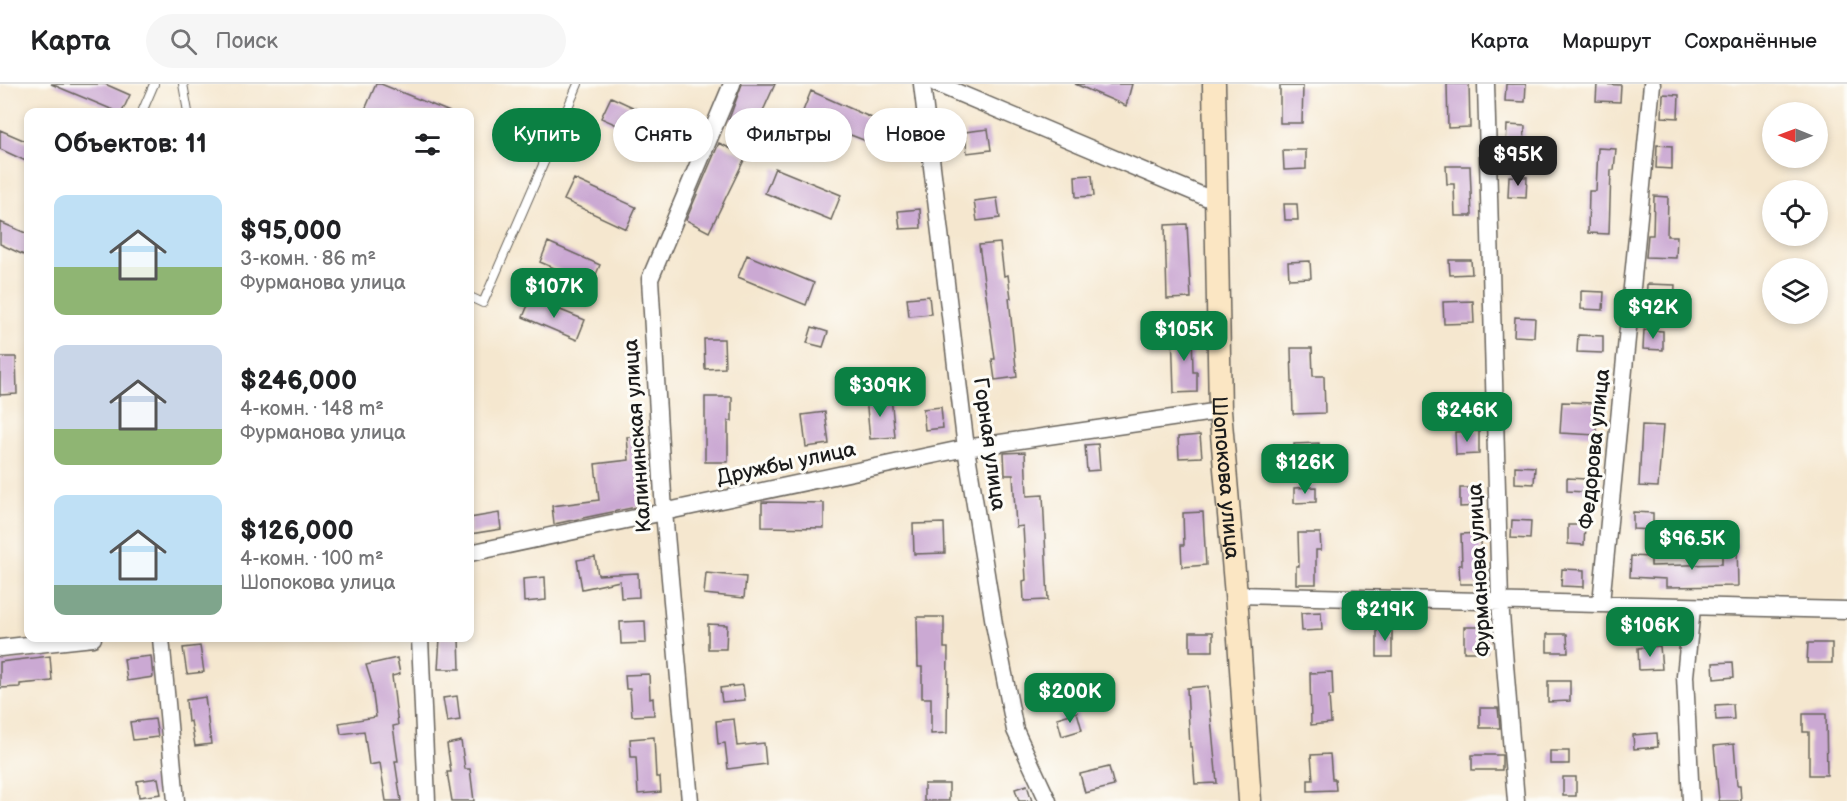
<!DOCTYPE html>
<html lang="ru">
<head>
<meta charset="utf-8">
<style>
  :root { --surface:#fff; --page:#f6f6f6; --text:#202124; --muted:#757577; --line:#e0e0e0; --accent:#0b8043 }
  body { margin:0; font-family:"Balsamiq Sans",sans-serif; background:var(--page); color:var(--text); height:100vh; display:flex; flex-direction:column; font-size:22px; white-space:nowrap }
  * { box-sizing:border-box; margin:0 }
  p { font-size:20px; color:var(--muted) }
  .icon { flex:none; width:33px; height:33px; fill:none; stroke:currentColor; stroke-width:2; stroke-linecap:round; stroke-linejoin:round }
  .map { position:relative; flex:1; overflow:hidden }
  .sheet { position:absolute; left:24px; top:24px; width:450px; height:534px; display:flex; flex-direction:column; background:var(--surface); border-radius:12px; box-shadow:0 3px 9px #0003 }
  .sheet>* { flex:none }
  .top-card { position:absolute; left:492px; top:24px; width:570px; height:54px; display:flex; gap:12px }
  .needle { width:39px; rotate:271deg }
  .tools { position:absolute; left:1762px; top:18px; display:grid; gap:12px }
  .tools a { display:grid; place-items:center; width:66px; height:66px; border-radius:50%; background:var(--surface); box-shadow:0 3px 9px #0003; font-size:30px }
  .price { position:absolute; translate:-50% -51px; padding:0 14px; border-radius:12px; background:var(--accent); color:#fff; font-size:20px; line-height:39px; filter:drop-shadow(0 2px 3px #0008) }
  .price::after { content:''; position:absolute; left:50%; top:36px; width:18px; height:14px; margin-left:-9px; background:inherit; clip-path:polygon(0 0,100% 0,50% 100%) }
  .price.current { background:#222; color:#fff }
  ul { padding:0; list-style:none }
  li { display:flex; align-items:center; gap:18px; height:150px; padding:0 30px }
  li span { display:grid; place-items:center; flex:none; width:168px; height:120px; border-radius:12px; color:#555 }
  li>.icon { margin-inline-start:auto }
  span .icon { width:72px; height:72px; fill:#fffc; stroke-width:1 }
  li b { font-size:26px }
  h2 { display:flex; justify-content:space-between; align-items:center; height:72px; padding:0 30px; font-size:26px }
  .tag { padding:0 21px; border-radius:27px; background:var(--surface); box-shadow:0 3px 9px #0003; font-size:21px; line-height:54px }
  .tag.current { background:var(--accent); color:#fff }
  header { display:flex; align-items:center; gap:36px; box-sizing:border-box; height:84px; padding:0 30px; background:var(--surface); border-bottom:2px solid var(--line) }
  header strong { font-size:28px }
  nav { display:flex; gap:33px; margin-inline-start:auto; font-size:21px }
  .search { width:420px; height:54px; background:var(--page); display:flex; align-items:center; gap:15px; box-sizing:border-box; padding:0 21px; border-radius:33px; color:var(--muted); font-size:22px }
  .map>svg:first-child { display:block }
  .building { fill:#cba9d3 }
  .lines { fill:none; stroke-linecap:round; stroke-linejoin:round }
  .lane-casing { stroke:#68635b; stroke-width:10 }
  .street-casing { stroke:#68635b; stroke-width:19 }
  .secondary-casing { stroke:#68635b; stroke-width:25 }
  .lane { stroke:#fff; stroke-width:8 }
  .street { stroke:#fff; stroke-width:16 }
  .secondary { stroke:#fbe6c3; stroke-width:22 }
  .labels { text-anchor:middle; stroke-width:6; stroke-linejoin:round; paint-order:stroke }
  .street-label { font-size:21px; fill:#1c1c1c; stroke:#fdfcf7 }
</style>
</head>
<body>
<header>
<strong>Карта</strong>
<div class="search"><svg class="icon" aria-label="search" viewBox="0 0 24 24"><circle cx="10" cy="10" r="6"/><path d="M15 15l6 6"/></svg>Поиск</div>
<nav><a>Карта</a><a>Маршрут</a><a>Сохранённые</a></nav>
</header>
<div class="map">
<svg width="1847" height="717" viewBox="0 0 1847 717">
  <rect width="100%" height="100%" fill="#fdfcf7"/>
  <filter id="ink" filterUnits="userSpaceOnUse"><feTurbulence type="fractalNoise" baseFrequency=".0167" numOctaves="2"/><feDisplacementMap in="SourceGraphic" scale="12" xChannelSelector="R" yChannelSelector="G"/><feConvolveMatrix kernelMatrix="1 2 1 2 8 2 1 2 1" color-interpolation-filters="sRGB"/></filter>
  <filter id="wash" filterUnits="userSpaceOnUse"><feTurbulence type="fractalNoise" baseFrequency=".008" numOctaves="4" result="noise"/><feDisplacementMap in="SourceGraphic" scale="24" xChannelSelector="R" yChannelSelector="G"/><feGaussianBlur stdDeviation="1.35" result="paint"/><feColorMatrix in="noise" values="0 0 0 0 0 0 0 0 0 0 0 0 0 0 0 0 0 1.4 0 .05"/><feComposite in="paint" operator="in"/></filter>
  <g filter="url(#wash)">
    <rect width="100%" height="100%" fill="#f5e7cf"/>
    <g id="blocks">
      <!-- building -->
      <path class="building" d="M51,0H105L130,11L122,28H118Z
        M376,0H381L450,28H364Z
        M742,0H775L754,47L729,35Z
        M1075,0H1132L1126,22Z
        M1447,0H1469L1470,43L1448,44Z
        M1506,0H1526L1525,18L1505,17Z
        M1597,0L1621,1L1620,18L1596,17Z
        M1280,2H1303L1302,39H1280Z
        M811,7L881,38L874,60L801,32Z
        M1663,10L1679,11L1678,34L1662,33Z
        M611,13L674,42L664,62L601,34Z
        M1507,41L1525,42L1524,63L1506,62Z
        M988,45L991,66L967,69L965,48Z
        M0,46L28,58V78L0,65Z
        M719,59L746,72L709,148L686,136Z
        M1657,61L1672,62V85L1656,84Z
        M1598,64L1616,65L1614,86H1611L1609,150L1588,149L1589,107H1596Z
        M1283,66H1306V85L1284,86Z
        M1446,82H1470L1472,132H1455L1454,100H1447Z
        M775,84L841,111L831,136L765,109Z
        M1092,91L1094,112L1076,113L1075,92Z
        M1509,92L1527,93L1526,114L1508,113Z
        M574,95L636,123L626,145L564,116Z
        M1654,112L1668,113L1667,152H1677L1676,174L1646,173L1648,151H1653Z
        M997,114L1000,134L977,137L974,117Z
        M1284,120H1297L1298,136H1285Z
        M920,125L921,144L900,145L898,127Z
        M0,138L28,150V173L0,160Z
        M1187,140L1191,214L1167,215L1165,141Z
        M548,158L600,181L592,200L540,178Z
        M1000,159L1004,192L1008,191L1011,214H1009L1017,293L995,296L992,275H995L979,161Z
        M747,171L814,199L806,221L738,193Z
        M1449,176H1471L1472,190L1450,191Z
        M1310,177L1311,194L1289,195L1288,178Z
        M1647,200L1675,201L1674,223L1646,221Z
        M1581,207L1604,208L1603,226L1581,225Z
        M929,212L931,230L909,232L907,214Z
        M531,214L585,236L577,256L523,233Z
        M1473,217L1474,239L1444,240L1443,218Z
        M1515,233L1535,234L1534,253L1514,252Z
        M812,243L828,248L823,263L807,259Z
        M1192,244L1193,288H1197V308L1174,309L1172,245Z
        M1644,246L1663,247V266L1643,265Z
        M1578,251L1603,252V269L1577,268Z
        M704,255H724L725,284L705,285Z
        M1291,264H1312L1313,292H1324L1325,329L1293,330Z
        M0,273H16L17,310L0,311Z
        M891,312L895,353L870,355L866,314Z
        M705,313H732V337H728V378H705Z
        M1562,318L1597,319L1596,351L1560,349Z
        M941,323L943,344L925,346L923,325Z
        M825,328L829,360L806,363L802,331Z
        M1642,341L1663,342L1658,403L1639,402Z
        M1479,347V370L1456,371L1455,348Z
        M1200,351L1202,373L1179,374L1178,353Z
        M638,352L646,421L554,440L552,422L599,416L595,380L629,376L627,353Z
        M1319,359L1320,377L1294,378V360Z
        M1098,360L1100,386L1087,387L1085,361Z
        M1025,368L1027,412L1043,411L1048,516L1024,517L1023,497L1026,496L1023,442L1016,443L1013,391H1005L1004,369Z
        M1515,382L1535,383L1534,400L1515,399Z
        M1567,394L1586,395L1585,408L1567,407Z
        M1316,403V418L1294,419V404Z
        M1460,404H1479L1480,422L1460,423Z
        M762,418L824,419V444L762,443Z
        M1203,428L1206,481L1182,483L1181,461H1184L1183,429Z
        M1633,428L1653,429V446L1633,445Z
        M499,429L501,445L470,450V434Z
        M1512,436L1531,437L1530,455L1511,454Z
        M944,439L945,469L914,470L913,440Z
        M1568,441H1585L1584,461L1568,460Z
        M1298,449H1320L1321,466H1316V500H1296V482H1299Z
        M1480,449L1481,500H1460L1459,481H1462L1461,450Z
        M1722,459H1737L1738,502L1666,503V495L1630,493L1631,472L1651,473V482L1722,480Z
        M595,473L598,491L638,489L639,513L621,514L620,497L582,505L577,476Z
        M1562,485L1584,486V503L1561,502Z
        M706,489L746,493L744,514L704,510Z
        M545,493L546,516L524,518L523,495Z
        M1321,528L1322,546L1302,547L1301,529Z
        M917,533H944V564H948L947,649L931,650V614H922V583H918Z
        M645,537L646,559L621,560L620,538Z
        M708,540L727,541L726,565H708Z
        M1464,543H1488V568H1464Z
        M1377,544H1392V573H1377Z
        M1190,548H1213V567H1190Z
        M1547,550H1567L1568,568H1547Z
        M440,554H459L460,585H438Z
        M1808,559H1832V579H1807Z
        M200,562L204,588L187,590L183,564Z
        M1660,562L1662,585L1639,586L1638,564Z
        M50,572L52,597L20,600V603L0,604V578Z
        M151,572L153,593L127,597L124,575Z
        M397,574L400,590L392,592L398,641L393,642L398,677H395L401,717H386L380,679L369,681L364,647L341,650L339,639L376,633L371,597L366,581Z
        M1733,578L1734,593L1714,595L1713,579Z
        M1332,588L1333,612H1329L1331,639L1311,641L1310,589Z
        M649,590L650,615L653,614L654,631L632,632L630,605H626L625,591Z
        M1548,597H1570V617L1548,618Z
        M743,601L745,616L722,618L720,604Z
        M1208,602L1217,699L1195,700L1192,663H1190L1187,604Z
        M457,612L460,636L447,638L443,614Z
        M205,613L211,660L195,662L191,637L188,638L186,616Z
        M1733,620L1734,635L1716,636L1715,621Z
        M1480,624H1498L1500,644H1480Z
        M1077,628L1082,646L1062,652L1057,634Z
        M1803,630H1826L1827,691H1809V648H1803Z
        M155,635L158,653L133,656L130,638Z
        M734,635L737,662L764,659L766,680L728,685L725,659L718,660L716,637Z
        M1657,649L1658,663L1634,665L1633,651Z
        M654,653L656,693H660L661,708L638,710L636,673H631L630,655Z
        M461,657L465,685H470L474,717H452L447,688H451L447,660Z
        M1734,660L1737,701H1740L1741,717H1719L1714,662Z
        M1550,667H1569V680H1550Z
        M1330,670L1332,695H1335L1336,706L1308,707V696H1313L1311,671Z
        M1472,671H1502V686H1472Z
        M1109,683L1114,702L1085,709L1080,690Z
        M1563,693H1576V712H1563Z
        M158,694L161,710L139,713L137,697Z
        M924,700H949V717H924Z
        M1027,701L1032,717H1019L1015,705Z"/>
    </g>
  </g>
  <g filter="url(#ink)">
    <use href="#blocks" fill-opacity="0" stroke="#68635b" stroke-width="1.5"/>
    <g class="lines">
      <defs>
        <path id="lane" d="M183,0L188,28
          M142,28L154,0
          M470,213L483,219L578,0"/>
        <path id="street" d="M922,0L966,364L994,540L1015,646L1048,717
          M937,0L1215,117
          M1486,0L1500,518L1516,717
          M470,469L966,364L1220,327
          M1236,511L1847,526
          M1601,519L1652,0
          M161,554L176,717
          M420,554L427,717
          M0,564L93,554
          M690,717L664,428L650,195L732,0
          M1691,717L1685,592L1692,524"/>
        <g id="secondary">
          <path id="s1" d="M1214,0L1220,327L1236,511L1250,717"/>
        </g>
      </defs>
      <!-- lane casing -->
      <use href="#lane" class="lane-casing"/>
      <!-- street casing -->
      <use href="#street" class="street-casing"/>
      <!-- secondary casing -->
      <use href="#secondary" class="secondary-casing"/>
      <!-- lane -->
      <use href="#lane" class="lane"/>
      <!-- street -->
      <use href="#street" class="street"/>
      <!-- secondary -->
      <use href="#secondary" class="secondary"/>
    </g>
  </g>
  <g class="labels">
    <!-- street labels -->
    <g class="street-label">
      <text transform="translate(637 352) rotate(-94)" y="7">Калининская улица</text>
      <text transform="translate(990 360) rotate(82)" y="7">Горная улица</text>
      <text transform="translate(1594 365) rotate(-84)" y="7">Федорова улица</text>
      <text transform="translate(786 379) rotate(-12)" y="7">Дружбы улица</text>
      <text dy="7" stroke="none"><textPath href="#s1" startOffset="394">Шопокова улица</textPath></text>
      <text transform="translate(1479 486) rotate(-93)" y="7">Фурманова улица</text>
    </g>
  </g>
</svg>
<div class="tools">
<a><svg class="needle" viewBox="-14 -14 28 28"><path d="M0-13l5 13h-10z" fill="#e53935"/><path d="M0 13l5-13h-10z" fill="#757577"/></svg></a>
<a><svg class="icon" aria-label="locate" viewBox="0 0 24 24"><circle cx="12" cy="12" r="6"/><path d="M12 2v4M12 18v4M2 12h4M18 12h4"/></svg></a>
<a><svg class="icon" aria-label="layers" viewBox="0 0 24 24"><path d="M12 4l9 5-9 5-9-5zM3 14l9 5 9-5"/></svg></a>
</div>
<b class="price current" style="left:1518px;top:103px">$95K</b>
<b class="price" style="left:554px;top:235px">$107K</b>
<b class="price" style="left:1653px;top:256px">$92K</b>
<b class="price" style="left:1184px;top:278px">$105K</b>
<b class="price" style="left:880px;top:334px">$309K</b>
<b class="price" style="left:1467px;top:359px">$246K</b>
<b class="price" style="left:1305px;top:411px">$126K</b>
<b class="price" style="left:1692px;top:487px">$96.5K</b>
<b class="price" style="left:1385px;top:558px">$219K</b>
<b class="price" style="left:1650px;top:574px">$106K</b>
<b class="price" style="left:1070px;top:640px">$200K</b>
<div class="top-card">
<a class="tag current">Купить</a>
<a class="tag">Снять</a>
<a class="tag">Фильтры</a>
<a class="tag">Новое</a>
</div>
<section class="sheet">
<h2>Объектов: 11<svg class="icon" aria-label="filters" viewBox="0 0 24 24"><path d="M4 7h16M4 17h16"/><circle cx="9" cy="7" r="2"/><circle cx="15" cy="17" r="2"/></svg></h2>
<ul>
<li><span style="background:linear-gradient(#bfe0f5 60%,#8fb573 0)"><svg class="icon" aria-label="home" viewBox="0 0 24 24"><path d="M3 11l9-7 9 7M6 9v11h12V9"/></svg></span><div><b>$95,000</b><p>3-комн. · 86 m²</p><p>Фурманова улица</p></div></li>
<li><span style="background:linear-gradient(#c9d6e8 70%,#8fb573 0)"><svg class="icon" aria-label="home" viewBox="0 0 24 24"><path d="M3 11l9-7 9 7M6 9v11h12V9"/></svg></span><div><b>$246,000</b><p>4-комн. · 148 m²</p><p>Фурманова улица</p></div></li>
<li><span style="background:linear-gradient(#bfe0f5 75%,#7fa58c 0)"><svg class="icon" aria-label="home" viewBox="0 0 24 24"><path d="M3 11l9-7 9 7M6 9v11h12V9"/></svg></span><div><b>$126,000</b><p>4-комн. · 100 m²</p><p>Шопокова улица</p></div></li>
</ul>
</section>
</div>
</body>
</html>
